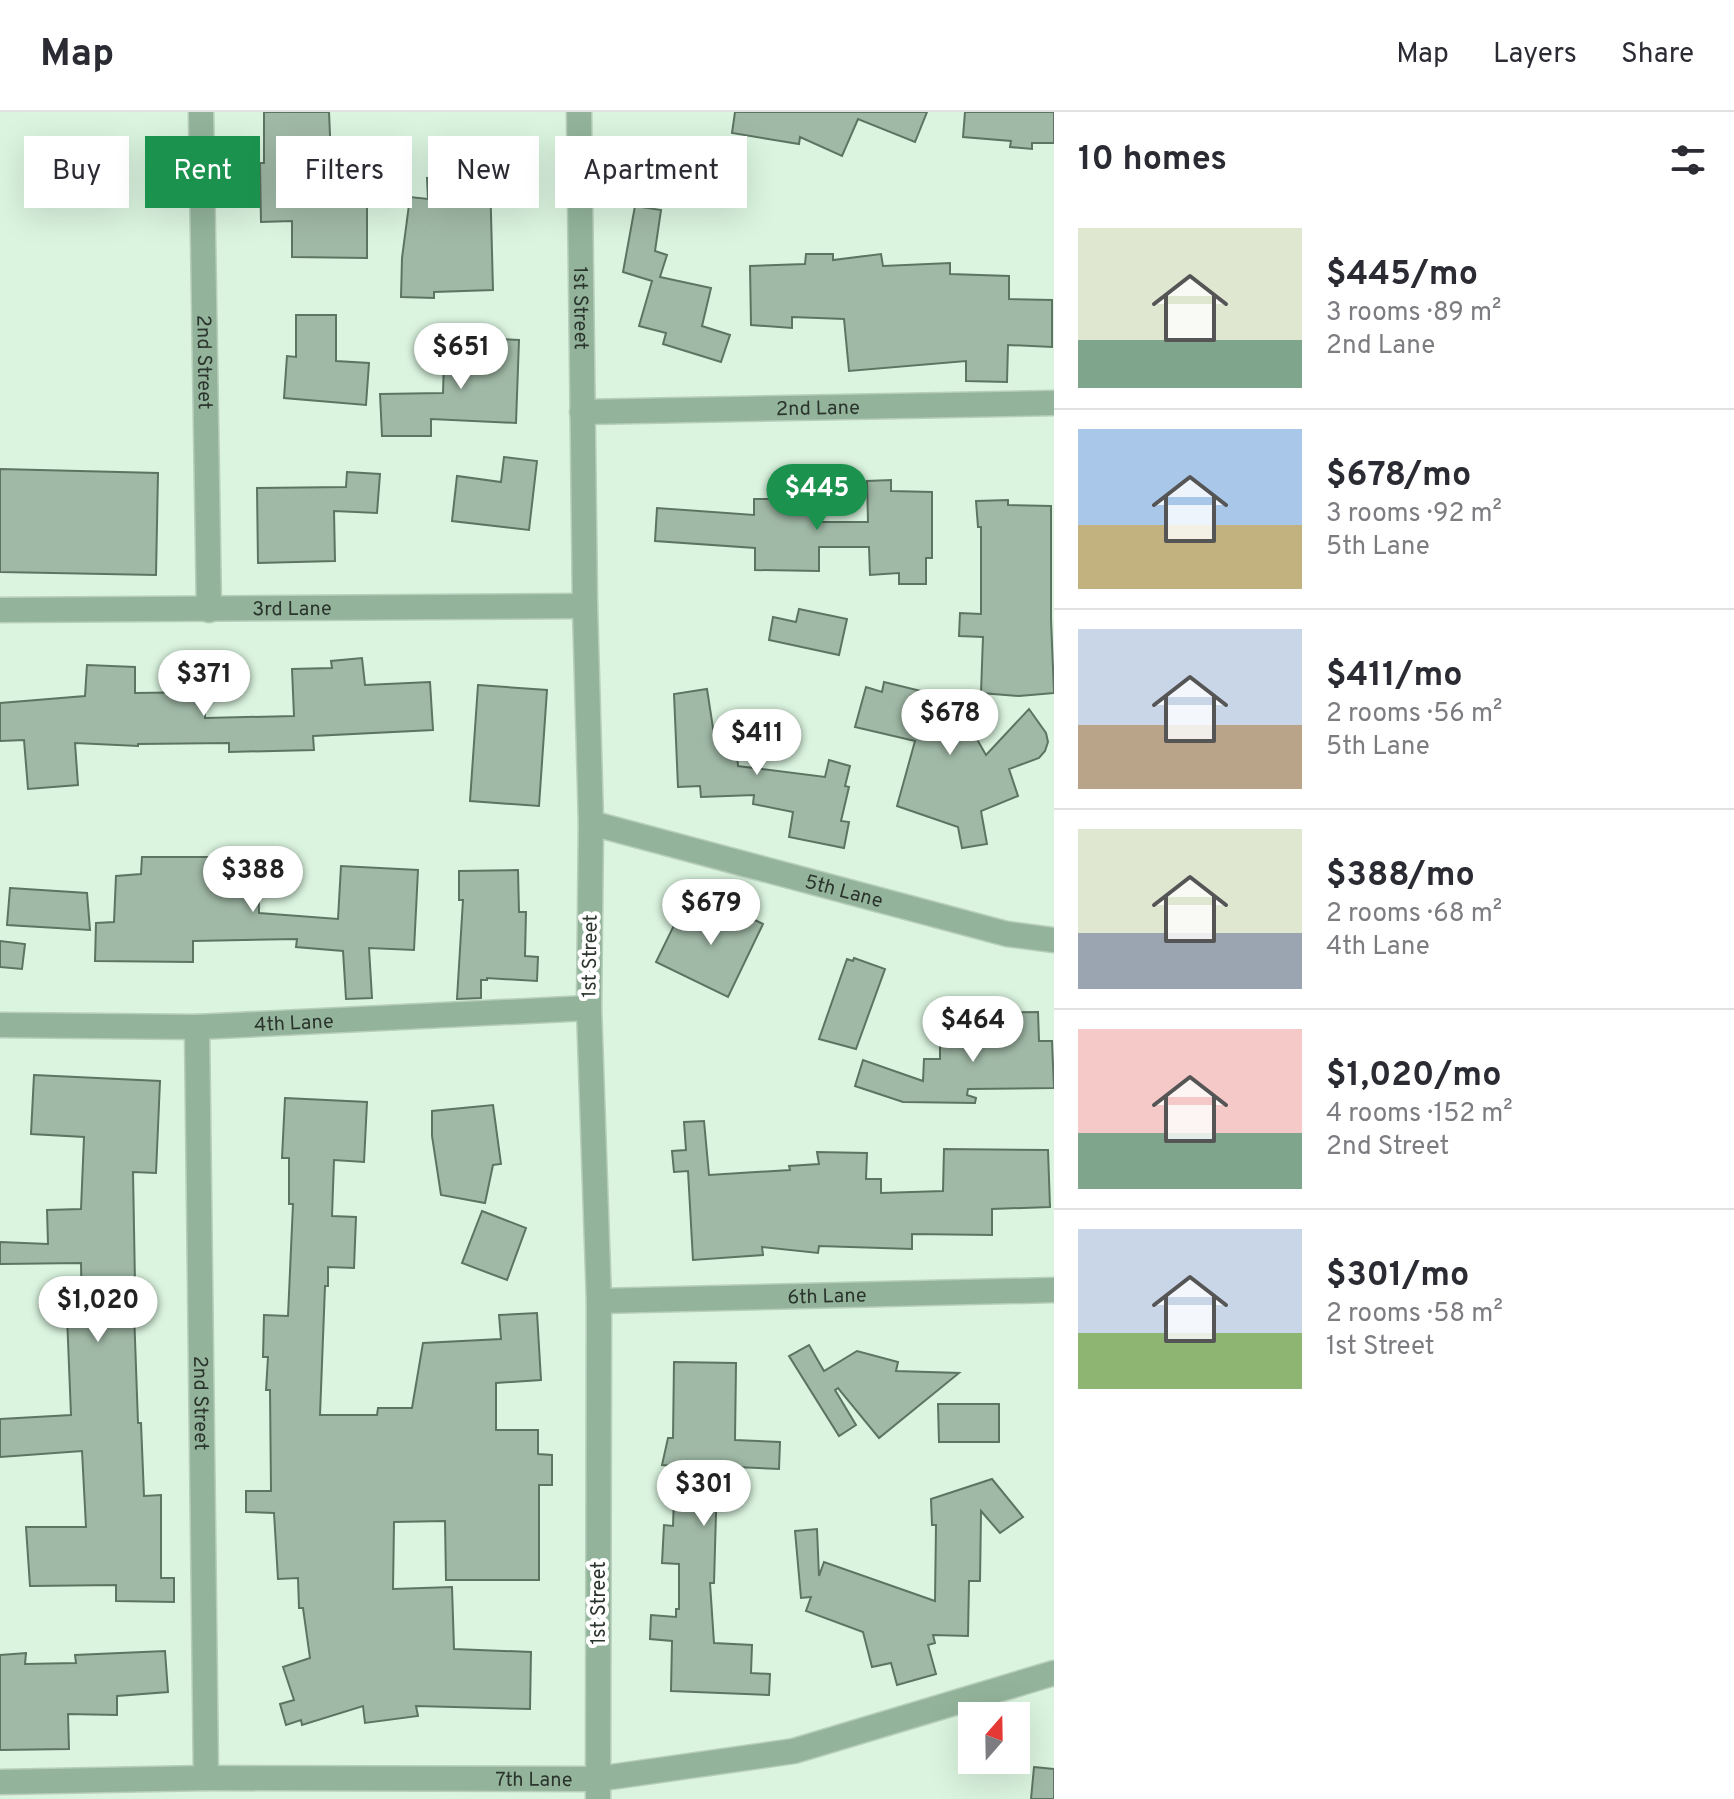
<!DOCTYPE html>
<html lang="en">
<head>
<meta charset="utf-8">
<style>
  :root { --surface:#fff; --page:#f7f7f7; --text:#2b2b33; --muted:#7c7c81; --line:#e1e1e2; --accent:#1b934e }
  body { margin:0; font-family:Overpass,sans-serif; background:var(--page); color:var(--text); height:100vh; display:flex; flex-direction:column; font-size:30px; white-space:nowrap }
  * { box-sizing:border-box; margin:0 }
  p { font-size:26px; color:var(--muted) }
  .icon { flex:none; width:44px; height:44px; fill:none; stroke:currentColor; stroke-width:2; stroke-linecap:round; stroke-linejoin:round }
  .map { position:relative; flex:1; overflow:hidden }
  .panel { display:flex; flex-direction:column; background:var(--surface); width:680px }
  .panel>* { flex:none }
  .guide { position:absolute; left:24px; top:24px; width:760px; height:72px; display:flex; gap:16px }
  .needle { width:52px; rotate:20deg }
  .fabs { position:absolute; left:958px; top:1590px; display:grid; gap:16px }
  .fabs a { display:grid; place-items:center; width:72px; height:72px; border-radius:0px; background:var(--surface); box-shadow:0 8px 32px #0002; font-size:40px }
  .price { position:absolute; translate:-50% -68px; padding:0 18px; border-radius:28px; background:#fff; color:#222; font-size:26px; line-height:52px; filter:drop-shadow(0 2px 4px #0008) }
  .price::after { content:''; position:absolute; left:50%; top:48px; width:24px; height:18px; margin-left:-12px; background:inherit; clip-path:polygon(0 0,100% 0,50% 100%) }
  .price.current { background:var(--accent); color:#fff }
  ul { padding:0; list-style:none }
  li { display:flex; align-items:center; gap:24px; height:200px; padding:0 24px }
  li+li { border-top:2px solid var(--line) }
  li span { display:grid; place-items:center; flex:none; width:224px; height:160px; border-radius:0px; color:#555 }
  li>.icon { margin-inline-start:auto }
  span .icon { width:96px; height:96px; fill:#fffc; stroke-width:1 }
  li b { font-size:34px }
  h2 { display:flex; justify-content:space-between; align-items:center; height:96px; padding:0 24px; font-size:34px }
  .tag { padding:0 28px; border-radius:0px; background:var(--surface); box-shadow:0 8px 32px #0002; font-size:28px; line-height:72px }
  .tag.current { background:var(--accent); color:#fff }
  header { display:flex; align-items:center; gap:48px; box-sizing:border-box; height:112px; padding:0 40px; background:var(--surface); border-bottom:2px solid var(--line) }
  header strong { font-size:38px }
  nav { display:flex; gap:44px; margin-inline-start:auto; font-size:28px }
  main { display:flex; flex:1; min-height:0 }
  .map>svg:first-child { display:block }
  .building { fill:#a0b9a6; stroke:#5c7462; stroke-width:2 }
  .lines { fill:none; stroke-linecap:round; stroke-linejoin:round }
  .minor-casing { stroke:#b7cebb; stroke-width:27 }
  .minor { stroke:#93b49b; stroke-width:24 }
  .labels { text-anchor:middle; stroke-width:8; stroke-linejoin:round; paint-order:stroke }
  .street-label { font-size:20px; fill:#2b352d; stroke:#fff }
</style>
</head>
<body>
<header>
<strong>Map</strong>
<nav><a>Map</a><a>Layers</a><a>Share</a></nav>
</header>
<main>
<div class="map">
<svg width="1054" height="1687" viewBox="0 0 1054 1687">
  <rect width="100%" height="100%" fill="#daf4df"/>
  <!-- building -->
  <path class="building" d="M264,0H329L333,93H367V146L292,145V109L261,110L260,51H264Z
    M735,0H927L915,30L858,7L842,44L800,25L799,32L732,21Z
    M965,0H1054V31H1032V37L1010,35L1011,29L963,25Z
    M483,62V65H490L493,178L434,180V186L401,185L402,146L410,85L428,87L427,66Z
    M635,94L661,98L655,139L667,143L660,165L711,176L702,214L730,223L721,250L663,232L666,221L639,214L652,169L623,160Z
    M806,142H833V148L881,142L883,154L950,151V162L1009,164V187L1052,188V235L1008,233L1007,270L966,269V249L849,259L844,207L792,205V216L751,213L750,154L805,152Z
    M296,203H336V249L369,251L366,293L284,286L287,244L296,245Z
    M463,225L519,228L516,311L431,307V324H382L380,282L443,281L444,249L462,250Z
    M504,345L537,349L529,418L452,409L457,364L501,370Z
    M0,357L158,361L156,463L0,460Z
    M347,360L380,362L377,401L334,399L335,449L258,451L257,376L346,375Z
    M891,368V379L932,380V446H926V472H899V461L870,463L869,435H819V459L755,458V436L655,429L657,396L754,403V387H793V382L820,383L819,410H868L867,369Z
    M1008,388V393L1051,394V507L1054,581L1019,584L981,581L983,525L959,524L960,501L981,502V415H978L976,389Z
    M799,497L847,507L839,543L769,528L773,505L796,510Z
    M362,546L365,573L430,570L433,618L313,624L314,638L229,640V631L138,632V634L75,631L78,673L28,677L24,628L0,629V591L85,584L87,553L135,555V581L205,580V606L294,604L292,557L332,556L331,549Z
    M884,570L954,587L986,643L1029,597L1046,621L1048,630L1045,639L1039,646L1009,657L1018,684L981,699L987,732L962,736L958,715L897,694L915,629L855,615L866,575L882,580Z
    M478,573L547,578L539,694L470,689Z
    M707,577L715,629L736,627L738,654L825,665L829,648L850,654L845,674L849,675L841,709L849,710L844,736L789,725L793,700L753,692L754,683L701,685L700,674L678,675L674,582Z
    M142,745H258L259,801L338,807L341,754L418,758L414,838L369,836L372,886L346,887L343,839L296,835L297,827L193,829V850L95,849L96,811L114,810L116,764L141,762Z
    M518,758L519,800H526L525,844L538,845L537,869L487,866V868H481V886L457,887L463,788H459V759Z
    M10,776L87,781L90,818L7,813Z
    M711,787L763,812L728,885L656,850L681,799L700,809Z
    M0,829L25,832L22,857L0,855Z
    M854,846L885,857L856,937L819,927L847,847L853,849Z
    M1038,900L1039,929H1052L1054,976L968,977L967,983L976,986L975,991L903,990L855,974L863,948L923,969L924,947H940V930H979V901Z
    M34,963L160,969L156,1061L133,1060L135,1172H133L138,1311H141L144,1384L161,1383V1466H174V1490L116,1489V1473L30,1474L26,1415H86L82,1339L0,1345V1307L71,1303L67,1204H82L81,1151L0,1152V1130L48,1132L47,1098L81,1097L84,1025L31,1022Z
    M285,986L367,990L364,1050L334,1048L332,1104L356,1105L354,1156L328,1155V1174H325L320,1303H377L378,1296H412L423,1231L501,1227L499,1203L537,1201L541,1268L496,1271V1318H538V1342L552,1343V1373H539V1468H446L445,1409L394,1410L393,1477L452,1475L454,1537L531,1540L530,1597L416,1594L418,1604L365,1611L363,1594L302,1613L301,1608L286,1613L280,1592L294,1588L283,1555L310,1546L303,1496H299L298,1466L278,1467L274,1401L246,1400V1379H271L270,1278H266L268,1245H263L264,1203L288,1204L293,1092H289V1046H282Z
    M493,993L501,1052L493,1053L485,1091L441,1083L432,1024V999Z
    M704,1009L709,1063L790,1058L789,1054L819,1052L817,1040L867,1041L866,1067H881V1081L943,1079L944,1037L1048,1038L1050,1095L992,1097V1123L912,1122V1137L819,1134L818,1141L762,1135L763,1143L693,1148L688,1059L674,1060L672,1039L686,1038L684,1010Z
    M482,1099L526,1116L507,1168L462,1151Z
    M809,1233L824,1259L857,1239L898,1250L896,1259L959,1261L879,1326L838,1276L835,1278L856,1313L839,1324L789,1244Z
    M674,1250L736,1251L735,1328L780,1330L779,1357L713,1354L717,1366L714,1471H710L714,1531L752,1533L751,1561L770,1562L769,1583L671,1579L672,1529L650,1527L651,1503L676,1505V1497H679V1452L662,1451L664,1413L673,1414L675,1354L662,1353L668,1326H673Z
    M938,1292H999V1330H939Z
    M992,1367L1023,1405L1000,1421L981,1399L980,1469H969L968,1524L933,1523L935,1531L928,1533L936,1562L897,1573L891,1551L872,1555L863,1520L806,1499L811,1485L801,1486L795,1419L817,1417L819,1464L824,1450L935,1489L936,1413H932L931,1387Z
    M165,1539L168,1580L117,1584V1603L68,1602L69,1637L0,1638V1543L26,1541L25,1552L76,1551L75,1543Z
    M1034,1655L1054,1657V1687H1031Z"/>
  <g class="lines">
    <defs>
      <g id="minor">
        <path id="s1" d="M201,0L209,498"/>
        <path id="s2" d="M579,0L585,494L591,711L589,896L599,1189L598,1687"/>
        <path id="s3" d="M582,300L1054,291"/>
        <path id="s4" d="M0,498L585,494"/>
        <path id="s5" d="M591,711L1007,822L1054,828"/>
        <path id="s6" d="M0,913L197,915L589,896"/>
        <path id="s7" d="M197,915L206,1666"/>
        <path id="s8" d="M599,1189L1054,1178"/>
        <path id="s9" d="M0,1670L206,1666L597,1667L794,1639L1054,1561"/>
      </g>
    </defs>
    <!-- minor casing -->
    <use href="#minor" class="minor-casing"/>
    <!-- minor -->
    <use href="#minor" class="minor"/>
  </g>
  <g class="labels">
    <!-- street labels -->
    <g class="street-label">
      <text dy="7" stroke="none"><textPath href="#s2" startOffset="196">1st Street</textPath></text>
      <text dy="7" stroke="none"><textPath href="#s1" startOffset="250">2nd Street</textPath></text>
      <text dy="7" stroke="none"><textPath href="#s3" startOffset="236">2nd Lane</textPath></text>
      <text dy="7" stroke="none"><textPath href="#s4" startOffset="292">3rd Lane</textPath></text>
      <text dy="7" stroke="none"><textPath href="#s5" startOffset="262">5th Lane</textPath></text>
      <text transform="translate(589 844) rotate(-89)" y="7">1st Street</text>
      <text dy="7" stroke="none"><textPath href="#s6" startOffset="294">4th Lane</textPath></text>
      <text dy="7" stroke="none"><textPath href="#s8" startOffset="228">6th Lane</textPath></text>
      <text dy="7" stroke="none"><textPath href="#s7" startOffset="376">2nd Street</textPath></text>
      <text transform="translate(598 1491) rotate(-90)" y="7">1st Street</text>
      <text dy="7" stroke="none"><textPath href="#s9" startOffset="534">7th Lane</textPath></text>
    </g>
  </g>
</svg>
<div class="fabs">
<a><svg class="needle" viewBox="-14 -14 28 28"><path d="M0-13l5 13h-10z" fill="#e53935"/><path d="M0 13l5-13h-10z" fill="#7c7c81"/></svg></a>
</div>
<b class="price" style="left:461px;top:279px">$651</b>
<b class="price current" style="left:817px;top:420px">$445</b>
<b class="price" style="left:204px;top:606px">$371</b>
<b class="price" style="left:950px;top:645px">$678</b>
<b class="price" style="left:757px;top:665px">$411</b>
<b class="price" style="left:253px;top:802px">$388</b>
<b class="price" style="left:711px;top:835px">$679</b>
<b class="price" style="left:973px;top:952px">$464</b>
<b class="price" style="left:98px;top:1232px">$1,020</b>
<b class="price" style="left:704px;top:1416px">$301</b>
<div class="guide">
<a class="tag">Buy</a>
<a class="tag current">Rent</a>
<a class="tag">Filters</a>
<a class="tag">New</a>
<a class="tag">Apartment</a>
</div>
</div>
<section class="panel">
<h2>10 homes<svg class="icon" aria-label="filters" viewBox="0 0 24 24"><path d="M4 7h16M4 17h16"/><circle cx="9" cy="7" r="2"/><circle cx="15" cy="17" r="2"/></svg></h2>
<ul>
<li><span style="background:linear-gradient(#dfe7d0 70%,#7fa58c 0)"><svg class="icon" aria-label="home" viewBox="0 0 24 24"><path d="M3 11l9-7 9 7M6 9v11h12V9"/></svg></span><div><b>$445/mo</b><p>3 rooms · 89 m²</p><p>2nd Lane</p></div></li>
<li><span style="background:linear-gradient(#a9c7e8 60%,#c2b280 0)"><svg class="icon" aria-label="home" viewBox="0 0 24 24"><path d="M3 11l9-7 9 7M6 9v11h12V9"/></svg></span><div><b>$678/mo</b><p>3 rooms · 92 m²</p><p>5th Lane</p></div></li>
<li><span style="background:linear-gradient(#c9d6e8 60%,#b9a48a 0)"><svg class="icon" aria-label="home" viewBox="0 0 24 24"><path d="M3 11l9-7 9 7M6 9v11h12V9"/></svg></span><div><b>$411/mo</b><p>2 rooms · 56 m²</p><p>5th Lane</p></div></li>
<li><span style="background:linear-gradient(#dfe7d0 65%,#9aa5b1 0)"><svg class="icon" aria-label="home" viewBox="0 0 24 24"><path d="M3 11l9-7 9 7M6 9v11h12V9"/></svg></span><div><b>$388/mo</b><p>2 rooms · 68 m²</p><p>4th Lane</p></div></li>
<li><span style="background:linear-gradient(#f6c9c9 65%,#7fa58c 0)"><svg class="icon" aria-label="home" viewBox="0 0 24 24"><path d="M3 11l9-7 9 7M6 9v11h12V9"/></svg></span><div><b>$1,020/mo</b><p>4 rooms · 152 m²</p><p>2nd Street</p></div></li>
<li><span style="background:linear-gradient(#c9d6e8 65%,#8fb573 0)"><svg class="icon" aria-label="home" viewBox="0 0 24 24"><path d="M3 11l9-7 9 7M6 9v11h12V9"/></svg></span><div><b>$301/mo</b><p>2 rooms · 58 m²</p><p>1st Street</p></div></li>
</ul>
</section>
</main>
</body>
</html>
